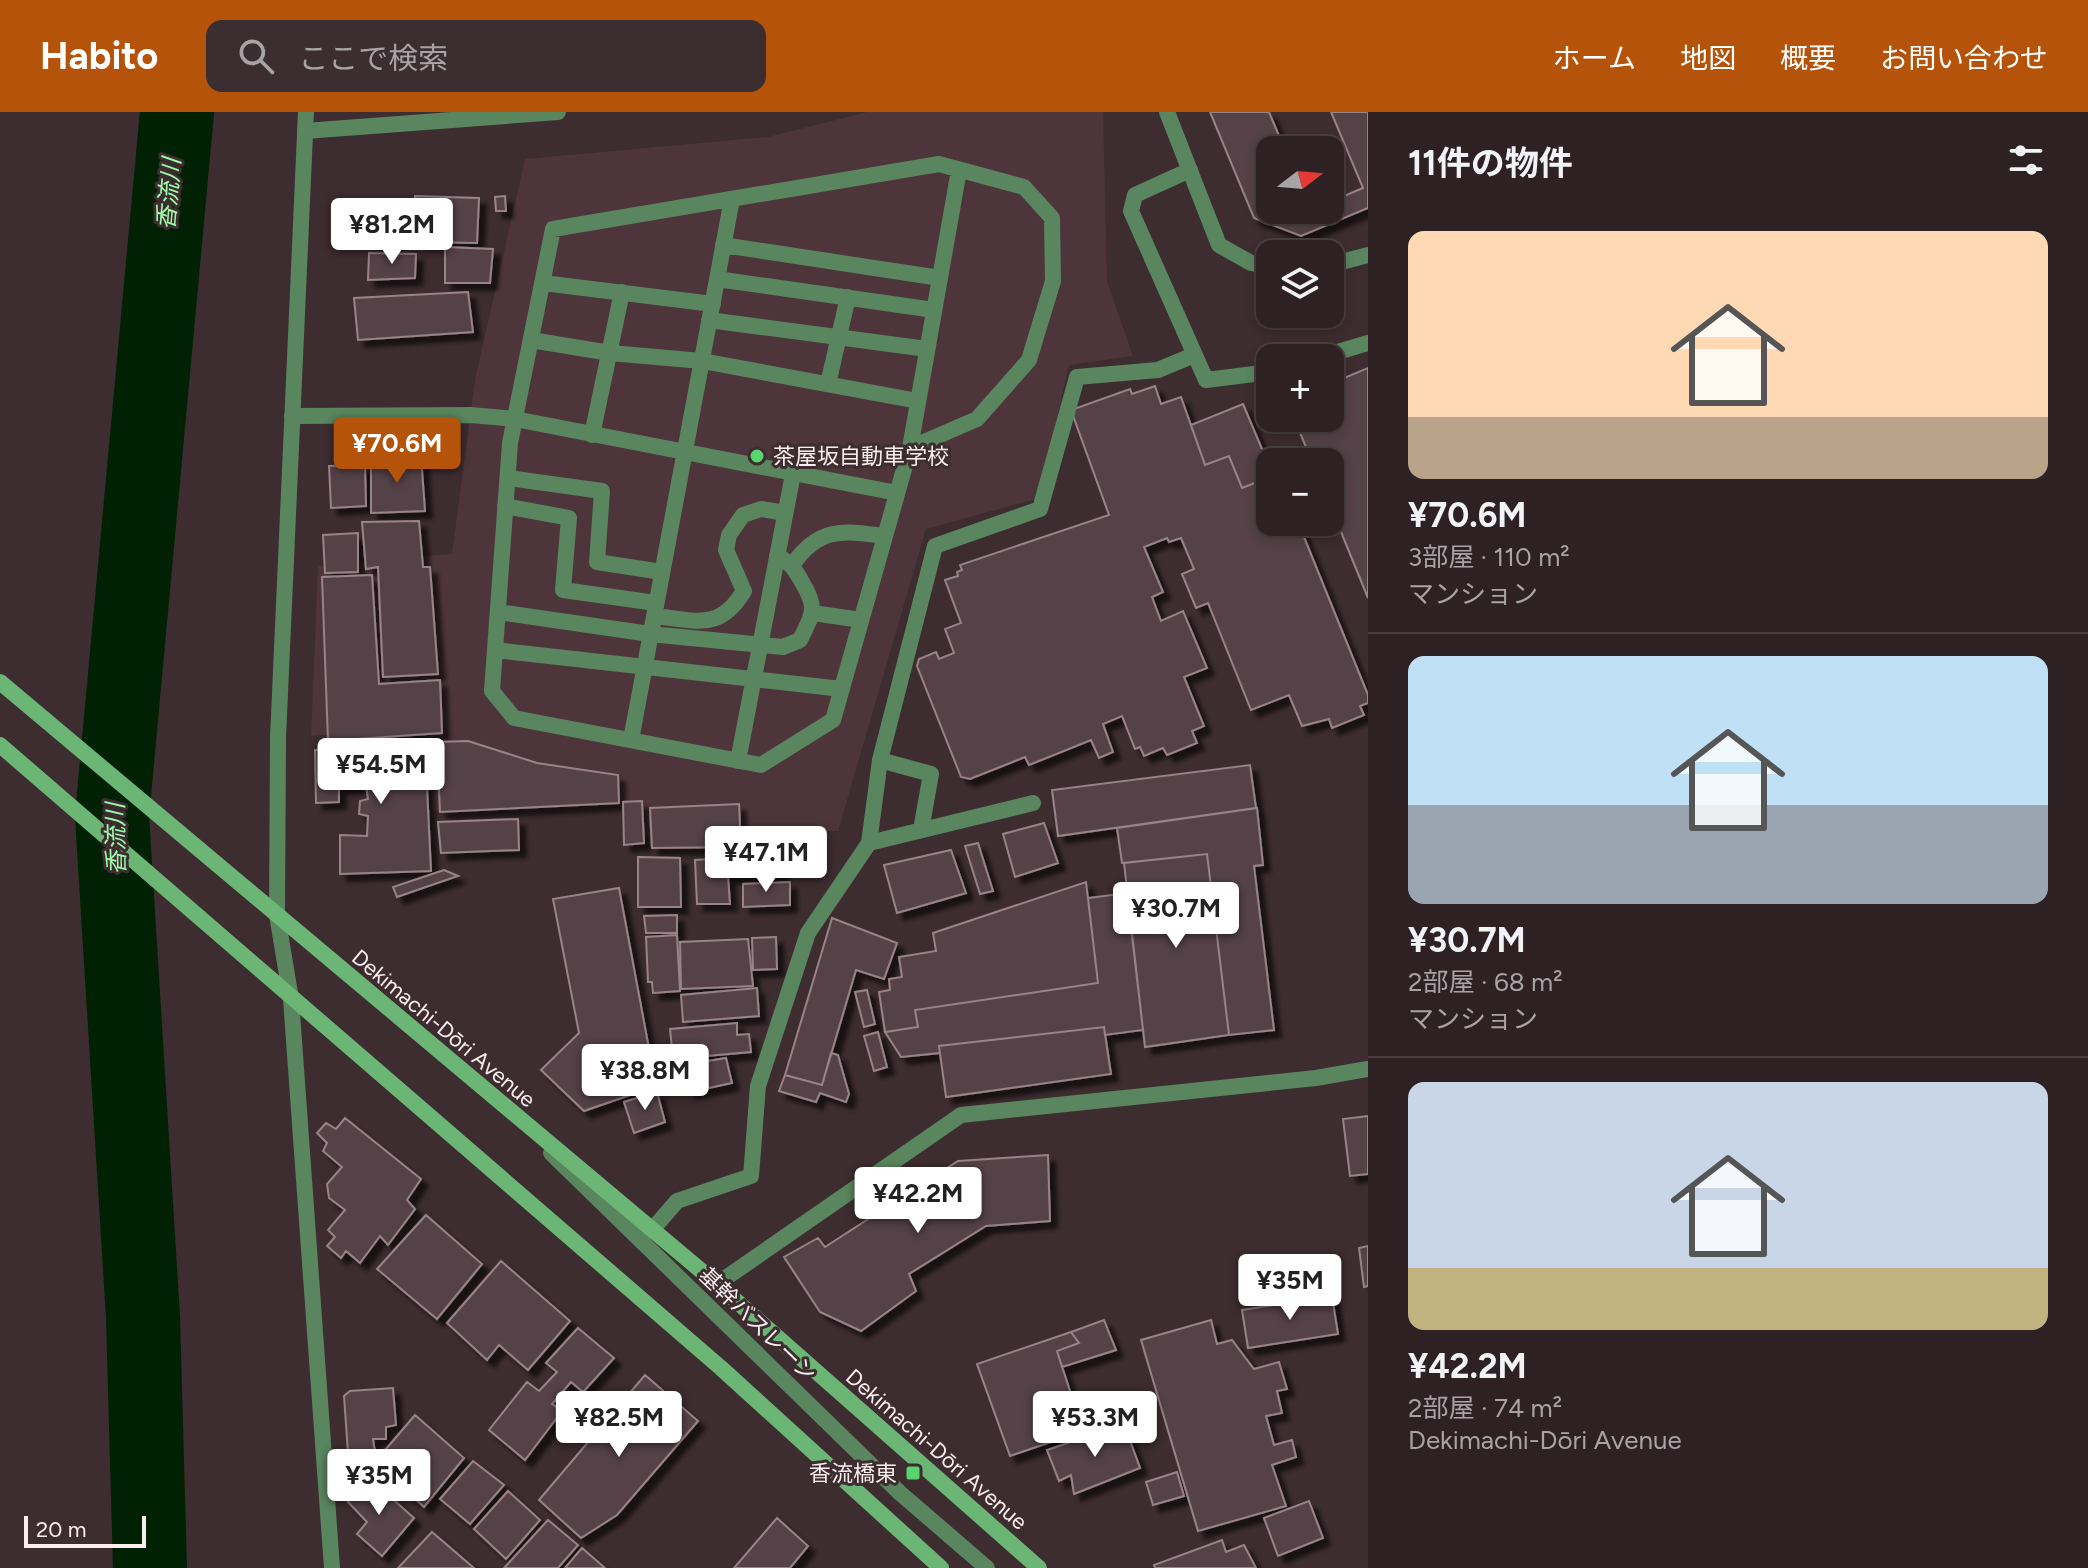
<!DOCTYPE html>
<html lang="ja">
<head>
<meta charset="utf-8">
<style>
  :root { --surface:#2e2124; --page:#3a2e31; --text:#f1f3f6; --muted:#a7a3a6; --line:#493e41; --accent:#b45309 }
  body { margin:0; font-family:Figtree,"Noto Sans JP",sans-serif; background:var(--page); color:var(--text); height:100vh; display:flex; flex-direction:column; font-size:30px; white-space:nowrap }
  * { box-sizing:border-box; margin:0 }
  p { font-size:26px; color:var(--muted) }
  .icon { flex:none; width:44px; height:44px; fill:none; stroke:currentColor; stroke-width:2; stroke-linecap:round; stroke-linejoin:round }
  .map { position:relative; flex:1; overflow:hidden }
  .side { display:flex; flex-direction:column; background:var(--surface); width:720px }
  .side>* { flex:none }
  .needle { width:52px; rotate:74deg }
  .buttons { position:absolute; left:1256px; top:24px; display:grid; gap:16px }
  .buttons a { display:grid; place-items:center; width:88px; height:88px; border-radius:16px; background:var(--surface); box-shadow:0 4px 12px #0003,0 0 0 2px var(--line); font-size:40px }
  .scale { position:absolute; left:24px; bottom:20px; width:122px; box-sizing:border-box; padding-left:8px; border:4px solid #f9edf0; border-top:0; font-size:22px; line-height:28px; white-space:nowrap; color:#f9edf0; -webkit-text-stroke:6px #3d2c30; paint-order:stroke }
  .price { position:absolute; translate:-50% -68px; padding:0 18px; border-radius:8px; background:#fff; color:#222; font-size:26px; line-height:52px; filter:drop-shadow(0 2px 4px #0008) }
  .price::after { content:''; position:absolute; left:50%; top:48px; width:24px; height:18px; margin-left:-12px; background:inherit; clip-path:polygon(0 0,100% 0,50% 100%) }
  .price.current { background:var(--accent); color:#fff }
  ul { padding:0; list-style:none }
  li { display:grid; align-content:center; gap:16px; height:424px; padding:0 40px }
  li+li { border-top:2px solid var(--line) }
  li span { display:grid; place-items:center; height:248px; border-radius:16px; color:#555 }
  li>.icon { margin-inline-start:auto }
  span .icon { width:144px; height:144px; fill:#fffc; stroke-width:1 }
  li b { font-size:34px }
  h2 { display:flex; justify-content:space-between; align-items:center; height:96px; padding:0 40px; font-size:34px }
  header { display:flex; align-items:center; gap:48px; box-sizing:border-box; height:112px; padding:0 40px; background:var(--accent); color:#fff }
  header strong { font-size:38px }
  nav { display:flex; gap:44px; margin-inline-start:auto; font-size:28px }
  .search { width:560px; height:72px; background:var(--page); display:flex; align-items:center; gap:20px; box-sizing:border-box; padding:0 28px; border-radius:16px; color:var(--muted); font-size:30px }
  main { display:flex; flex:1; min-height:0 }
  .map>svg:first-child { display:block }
  .built { fill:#4d353b }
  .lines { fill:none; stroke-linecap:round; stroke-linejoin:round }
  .river { stroke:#002104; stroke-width:74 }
  .building { fill:#554348; stroke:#988388; stroke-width:2; filter:url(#shadow) }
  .service { stroke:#59865e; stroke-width:16 }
  .minor { stroke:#59865e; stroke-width:16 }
  .tertiary { stroke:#59865e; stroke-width:16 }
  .secondary { stroke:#6bb675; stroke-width:16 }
  .poi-dot { fill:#58d56f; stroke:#3d2c30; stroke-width:3 }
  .labels { text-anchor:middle; stroke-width:6; stroke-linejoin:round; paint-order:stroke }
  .poi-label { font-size:22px; fill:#f9edf0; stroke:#3d2c30; text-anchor:start }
  .street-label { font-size:22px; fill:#f9edf0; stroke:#3d2c30 }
  .water-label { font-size:24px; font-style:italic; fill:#9cfda8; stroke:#3d2c30 }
</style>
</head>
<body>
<header>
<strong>Habito</strong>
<div class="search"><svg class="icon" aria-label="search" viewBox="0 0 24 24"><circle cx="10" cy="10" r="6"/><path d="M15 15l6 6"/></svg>ここで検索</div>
<nav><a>ホーム</a><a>地図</a><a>概要</a><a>お問い合わせ</a></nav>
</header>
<main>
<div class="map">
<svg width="1368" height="1456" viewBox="0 0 1368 1456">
  <defs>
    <filter id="shadow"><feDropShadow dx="7" dy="7" stdDeviation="2" flood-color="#0009"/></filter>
  </defs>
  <rect width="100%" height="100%" fill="#3d2c30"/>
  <!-- built -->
  <path class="built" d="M867,0H1103L1107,170L1133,244L1069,253L1039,386L926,417L838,719L628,725L617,684L432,699L428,614L311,624L318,454L452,442L475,268L525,47L768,25Z"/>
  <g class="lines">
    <!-- river -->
    <path class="river" d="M150,1456L143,1205L112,704L177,0"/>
  </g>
  <!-- building -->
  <path class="building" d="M1210,0H1269L1285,38H1270V98H1330V90L1363,76L1331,0H1368V96L1301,124L1254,106Z
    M415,84L479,86L477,131L423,130V121H415Z
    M505,84L506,99H496L495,85Z
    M445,135L493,137L490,171H445Z
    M369,141L416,142L415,166L368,168Z
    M468,180L473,220L358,228L354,186Z
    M1368,256V486L1330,393V350H1312L1294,306H1330V272Z
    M1155,274L1161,292L1181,285L1205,353L1229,344L1242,376L1270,365V410H1298L1368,583V591L1360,594L1364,603L1332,616L1329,607L1302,614L1289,583L1251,598L1208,491L1196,496L1182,462L1194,457L1181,426L1169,430L1167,426L1144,435L1163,480L1152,485L1161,509L1183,499L1207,556L1184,565L1204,614L1192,619L1197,631L1167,643L1163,636L1144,644L1140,635L1135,637L1122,604L1103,612L1113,640L1099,646L1091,628L1029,653L1025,645L970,667L961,665L917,554L919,547L936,540L939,547L954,541L945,517L961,511L945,468L958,464L957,460L962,458L960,453L1109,403L1071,298L1130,277L1132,282Z
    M1243,292L1270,356V365L1242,376L1229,344L1205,353L1191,313Z
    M381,321L384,336L340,343L337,329Z
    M421,344L425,399L371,401V345Z
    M365,353L366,394L331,396L329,354Z
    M419,409L423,455H430L438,562L383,565L378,455L366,457L362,410Z
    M358,421V460L325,461L323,423Z
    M372,463L379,572L440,568L442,621L328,629L322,465Z
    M468,629L537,651L618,663L619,691L440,700L437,630Z
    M425,633L431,759L340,762V723L367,724L368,704L359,702L360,689L368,687L366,673L339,675V690L316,691L315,638Z
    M1250,653L1256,696L1058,724L1052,678Z
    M642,689L644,731L624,733L623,690Z
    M739,692L741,735L652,736L650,696Z
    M1257,696L1263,753L1254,754L1274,918L1229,923L1207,742L1122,751L1117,716Z
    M518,707L519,738L441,741L438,710Z
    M1044,711L1058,751L1015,765L1003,722Z
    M978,731L993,779L980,782L965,734Z
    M951,738L966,781L897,801L884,753Z
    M1207,742L1229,923L1145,935L1124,751Z
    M780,743L782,762L728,764L730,792H697L695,748Z
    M638,745L680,746L681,795H638Z
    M444,758L458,764L397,785L393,775Z
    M790,770V793L743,795V772Z
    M1086,770L1098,871L915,898L918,915L885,920L879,880L890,878L889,867L902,865L899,845L936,839L933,821Z
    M619,776L656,974L584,999L541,958L579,921L553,787Z
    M1127,781L1143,918L1105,923L1104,915L939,934L940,941L901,945L885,920L918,915L915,898L1098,871L1088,786Z
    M677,803V821H646L644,804Z
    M832,806L897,831L884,867L856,858L822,973L785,963Z
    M677,823L680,879L653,881L652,870H648L646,825Z
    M776,825L777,857L753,858L752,826Z
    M748,827L753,874L681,877L680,830Z
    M757,876L759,904L683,910L681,883Z
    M867,878L875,912L864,915L855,880Z
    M737,911V923L749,922L751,940L673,947L670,917Z
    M1104,915L1111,962L946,985L939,934Z
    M878,920L887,955L874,959L864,924Z
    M831,941L838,943L849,982L846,990L820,981L816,990L779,979L785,963L822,973Z
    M726,946L732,971L690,980L684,953Z
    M657,980L665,1010L634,1021L624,990Z
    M1368,1004V1062L1350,1064L1343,1007Z
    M345,1006L421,1067L407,1088L415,1097L388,1133L380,1124L360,1151L346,1139L341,1146L327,1134L335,1125L328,1118L345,1098L329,1086L327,1072L342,1055L323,1039L327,1031L317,1021L326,1011L336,1017Z
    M1048,1043L1050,1109L986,1114L909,1162L916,1179L861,1219L820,1200L784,1145L818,1126L825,1135L958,1049Z
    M426,1103L482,1152L437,1207L377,1157Z
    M1368,1134V1174L1364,1175L1359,1136Z
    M501,1149L570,1209L528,1258L499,1233L487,1248L447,1211Z
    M1332,1184L1338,1222L1248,1236L1242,1198Z
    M1104,1208L1116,1238L1062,1255L1057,1239L1079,1231L1071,1220Z
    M1211,1208L1217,1232L1232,1228L1254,1257L1279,1250L1287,1277L1277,1279L1282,1301L1266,1304L1274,1333L1292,1328L1296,1345L1272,1353L1286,1394L1198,1419L1141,1228Z
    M578,1216L614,1246L583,1280L571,1270L552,1292L562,1299L525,1348L489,1318L527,1270L539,1279L557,1260L546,1251Z
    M1071,1220L1079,1231L1057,1239L1083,1319L1010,1344L977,1252Z
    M645,1263L698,1309L617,1403L581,1426L539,1388Z
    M393,1276L396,1313L386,1315V1327H373L375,1340L348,1341L344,1284L350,1279Z
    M415,1303L464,1346L424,1395L375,1350Z
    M1124,1312L1140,1356L1074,1382L1071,1363L1059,1369L1047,1338Z
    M473,1349L504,1373L470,1412L440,1387Z
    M1177,1360L1184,1384L1153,1393L1146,1370Z
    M369,1366L414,1406L382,1444L357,1422L367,1410L348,1390Z
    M508,1379L540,1408L506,1447L474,1417Z
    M1309,1389L1323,1426L1278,1444L1264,1406Z
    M777,1406L808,1434L790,1456H734Z
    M548,1408L578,1433L558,1456H504Z
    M432,1420L474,1456H398Z
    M1222,1428L1226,1440L1244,1433L1256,1456H1155L1154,1453Z
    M582,1436L605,1456H565Z"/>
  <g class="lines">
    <!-- service -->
    <path class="service" d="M939,52L1024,75L1052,106L1053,169L1029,248L977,307L910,336L833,608L761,653L514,606L492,579L510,331L553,117Z
      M1190,58L1135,83L1131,99L1206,268L1270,260
      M723,133L940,166
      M717,167L934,198
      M543,171L713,192
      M709,208L927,237
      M531,228L610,241L702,249L918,289
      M1318,246L1368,231
      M828,272L848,185
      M292,304L471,303L515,307L897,381
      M592,323L622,180
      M910,336L959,58
      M508,366L602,379L597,450L662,460
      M505,394L569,406L563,478L656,491
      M793,452C820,414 844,419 885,424
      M498,500L650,522L783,535L800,528C813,501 818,497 802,470C794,456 791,451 777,444
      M813,501L861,508
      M654,504C696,508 719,520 744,479L726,438L729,423L743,403L761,397L785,401
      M495,538L842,577
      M631,628L732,87
      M880,648L935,434L1040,397L1077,265L1158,258L1194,243
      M738,649L793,362"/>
    <!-- minor -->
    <path class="minor" d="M306,0L278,626L277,803L291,887L332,1456
      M869,731L880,648L931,662L921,718
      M551,1041L900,1381L987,1456
      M652,1118L677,1089L751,1064L758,974L808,821L869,731L1033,691
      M717,1172L961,1003L1316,966L1368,957"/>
    <!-- tertiary -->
    <path class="tertiary" d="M1167,0L1219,133L1251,151L1270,155
      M305,19L558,0
      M1330,153L1368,143"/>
    <!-- secondary -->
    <path class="secondary" d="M0,570L717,1172L1039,1456
      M0,633L721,1256L941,1456"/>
  </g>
  <!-- markers -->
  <g class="poi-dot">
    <circle cx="757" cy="344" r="8"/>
    <rect x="905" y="1353" width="16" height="16" rx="4"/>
  </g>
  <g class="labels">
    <!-- poi labels -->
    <g class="poi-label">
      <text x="773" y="352">茶屋坂自動車学校</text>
      <text x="897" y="1369" text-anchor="end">香流橋東</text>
    </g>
    <!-- street labels -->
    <g class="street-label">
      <text transform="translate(444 916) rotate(40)" y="8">Dekimachi-Dōri Avenue</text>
      <text transform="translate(758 1212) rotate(44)" y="8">基幹バスレーン</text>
      <text transform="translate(937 1337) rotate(41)" y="8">Dekimachi-Dōri Avenue</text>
    </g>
    <!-- water labels -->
    <g class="water-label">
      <text transform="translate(169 82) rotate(-85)" y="8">香流川</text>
      <text transform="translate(116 727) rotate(-91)" y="8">香流川</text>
    </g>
  </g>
</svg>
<div class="buttons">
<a><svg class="needle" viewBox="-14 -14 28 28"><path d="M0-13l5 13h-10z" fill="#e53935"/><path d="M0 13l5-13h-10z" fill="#a7a3a6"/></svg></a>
<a><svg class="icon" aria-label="layers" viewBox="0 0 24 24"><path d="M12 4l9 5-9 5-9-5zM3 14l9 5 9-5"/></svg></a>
<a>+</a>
<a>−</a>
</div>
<div class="scale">20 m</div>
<b class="price" style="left:392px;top:154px">¥81.2M</b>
<b class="price current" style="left:397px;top:373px">¥70.6M</b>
<b class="price" style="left:381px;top:694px">¥54.5M</b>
<b class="price" style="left:766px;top:782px">¥47.1M</b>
<b class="price" style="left:1176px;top:838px">¥30.7M</b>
<b class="price" style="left:645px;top:1000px">¥38.8M</b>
<b class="price" style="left:918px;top:1123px">¥42.2M</b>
<b class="price" style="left:1290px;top:1210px">¥35M</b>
<b class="price" style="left:619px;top:1347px">¥82.5M</b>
<b class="price" style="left:1095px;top:1347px">¥53.3M</b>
<b class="price" style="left:379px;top:1405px">¥35M</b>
</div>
<section class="side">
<h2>11件の物件<svg class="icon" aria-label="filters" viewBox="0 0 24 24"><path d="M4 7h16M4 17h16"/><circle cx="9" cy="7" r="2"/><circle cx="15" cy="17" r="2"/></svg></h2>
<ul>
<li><span style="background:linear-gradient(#ffd9b3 75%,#b9a48a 0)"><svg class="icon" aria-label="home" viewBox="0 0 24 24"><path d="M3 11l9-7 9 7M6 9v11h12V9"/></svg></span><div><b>¥70.6M</b><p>3部屋 · 110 m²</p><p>マンション</p></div></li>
<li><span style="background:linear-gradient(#bfe0f5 60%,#9aa5b1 0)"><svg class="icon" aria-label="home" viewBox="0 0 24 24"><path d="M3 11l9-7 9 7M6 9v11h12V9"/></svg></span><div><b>¥30.7M</b><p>2部屋 · 68 m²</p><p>マンション</p></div></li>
<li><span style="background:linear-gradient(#c9d6e8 75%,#c2b280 0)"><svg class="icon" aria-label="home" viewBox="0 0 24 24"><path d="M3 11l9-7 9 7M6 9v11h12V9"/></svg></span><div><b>¥42.2M</b><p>2部屋 · 74 m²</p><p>Dekimachi-Dōri Avenue</p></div></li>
</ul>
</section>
</main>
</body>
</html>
